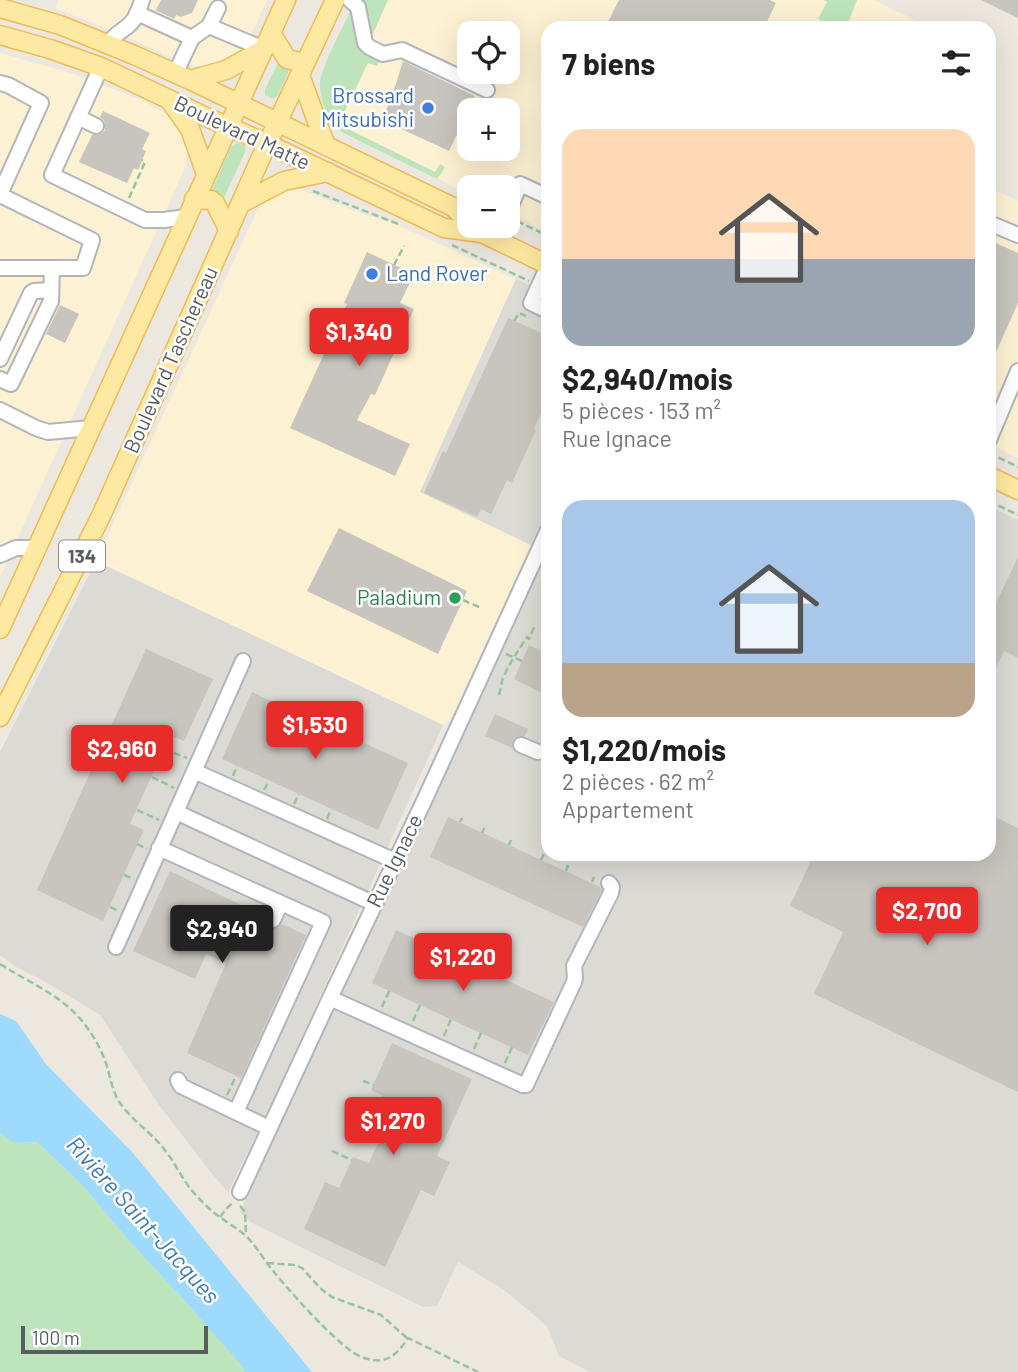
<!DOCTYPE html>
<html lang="fr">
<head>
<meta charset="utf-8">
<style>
  :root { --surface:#fff; --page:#f6f6f6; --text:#222; --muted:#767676; --accent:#e72c2a }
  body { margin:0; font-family:Barlow,sans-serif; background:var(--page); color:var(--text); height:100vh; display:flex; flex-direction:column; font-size:26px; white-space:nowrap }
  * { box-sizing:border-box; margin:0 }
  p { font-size:23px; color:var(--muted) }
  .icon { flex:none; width:38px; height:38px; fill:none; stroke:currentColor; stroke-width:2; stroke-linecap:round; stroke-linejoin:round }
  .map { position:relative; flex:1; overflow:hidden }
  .drawer { position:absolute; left:541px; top:21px; width:455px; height:840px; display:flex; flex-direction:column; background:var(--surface); border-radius:21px; box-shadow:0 7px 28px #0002 }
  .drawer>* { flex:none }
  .tools { position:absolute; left:457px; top:21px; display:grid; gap:14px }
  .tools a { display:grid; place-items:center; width:63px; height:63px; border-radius:14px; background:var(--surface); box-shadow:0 7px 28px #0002; font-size:35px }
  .scale { position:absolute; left:21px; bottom:18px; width:187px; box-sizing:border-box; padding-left:7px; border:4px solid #585d61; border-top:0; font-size:19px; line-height:24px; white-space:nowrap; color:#585d61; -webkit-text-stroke:5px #fff; paint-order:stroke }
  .price { position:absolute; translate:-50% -60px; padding:0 16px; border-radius:7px; background:var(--accent); color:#fff; font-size:23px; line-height:46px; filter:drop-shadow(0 2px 4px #0008) }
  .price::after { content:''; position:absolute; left:50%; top:42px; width:21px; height:16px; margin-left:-10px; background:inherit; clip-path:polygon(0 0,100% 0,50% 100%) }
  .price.active { background:#222; color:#fff }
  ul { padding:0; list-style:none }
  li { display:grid; align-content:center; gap:14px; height:371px; padding:0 21px }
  li span { display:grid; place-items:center; height:217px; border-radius:21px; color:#555 }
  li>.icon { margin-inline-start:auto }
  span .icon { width:126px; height:126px; fill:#fffc; stroke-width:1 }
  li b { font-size:30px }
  h2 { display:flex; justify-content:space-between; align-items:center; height:84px; padding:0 21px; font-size:30px }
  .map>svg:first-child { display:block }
  .commercial { fill:#fdf1d3; fill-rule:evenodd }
  .industrial { fill:#dcdad4 }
  .green { fill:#bee4bb }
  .water { fill:#9ddafe }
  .building { fill:#c8c5bf }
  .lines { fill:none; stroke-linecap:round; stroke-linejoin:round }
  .minor-casing { stroke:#b2b6bb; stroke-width:18 }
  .major-casing { stroke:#f0ba54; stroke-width:21 }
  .path { stroke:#95c49f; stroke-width:2.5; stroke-dasharray:7 3.5; stroke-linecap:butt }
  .minor { stroke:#fff; stroke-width:14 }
  .major { stroke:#fee9a2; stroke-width:18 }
  .shop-dot { fill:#3f7fe0; stroke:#fff; stroke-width:2.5 }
  .leisure-dot { fill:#2e9e5b; stroke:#fff; stroke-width:2.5 }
  .labels { text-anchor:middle; stroke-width:5; stroke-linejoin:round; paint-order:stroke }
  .shield { fill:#fff; stroke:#8a8e90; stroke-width:2 }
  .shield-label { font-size:19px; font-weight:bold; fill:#585d61 }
  .shop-label { font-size:21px; fill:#366cbe; stroke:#fff; text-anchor:end }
  .street-label { font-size:21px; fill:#585d61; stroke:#fff }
  .leisure-label { font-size:21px; fill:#27864d; stroke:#fff; text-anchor:end }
  .water-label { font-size:23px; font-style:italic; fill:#3b7baf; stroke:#fff }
</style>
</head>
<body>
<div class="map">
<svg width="1018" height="1372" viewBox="0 0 1018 1372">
  <rect width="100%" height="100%" fill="#ece8df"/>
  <!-- commercial -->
  <path class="commercial" d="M59,0H267L251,35L244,49L236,57L205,68L186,64L121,34L55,8Z
    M352,0H874L931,28H548V232L508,213V187H469V194L342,133L336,128L325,110L320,84L322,73L351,10ZM469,33H508V72H469ZM469,110H508V149H469Z
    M0,53L71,73L142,100L165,113L178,127L185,142L187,154L184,170L0,577Z
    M300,183L304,191L371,217L382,218L516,279L420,492L531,545L450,720L443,725L96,561L255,215L261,204L272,193Z
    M989,187L1018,201V458L989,444Z"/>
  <!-- industrial -->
  <path class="industrial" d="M516,279L548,294V508L531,545L420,492Z
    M989,506L1018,520V1372H590L559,1356L547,1326L504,1290L458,1262L437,1306L423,1307L250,1222L240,1212L548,549V854H989Z
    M96,561L443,725L271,1105L228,1192L212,1174L159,1105L100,1015L46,982L16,967L0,955V752Z"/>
  <!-- green -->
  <path class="green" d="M362,0H388L371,38L365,3Z
    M823,0H857L846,28H836L818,19L827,2Z
    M351,10L358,47L361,50L380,60L377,66L368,63L343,115L349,119L346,128L435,172L440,164L445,167L441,174L437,179L343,133C329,123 320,102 320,85C319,71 344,25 351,10Z
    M279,61L289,71L278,95L273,99L265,95V89Z
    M237,143L244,145L246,150L223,200H220L212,190L231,147Z
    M0,1133L14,1143L37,1142L83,1186L131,1243L186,1302L244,1367L245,1372H0Z"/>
  <!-- water -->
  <path class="water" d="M0,1014L16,1021L46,1064L133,1153L312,1372H245L243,1367L186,1302L131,1243L83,1186L37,1142L14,1143L0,1133Z"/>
  <!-- building -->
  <path class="building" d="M161,0H198L192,13L181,17L176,15L174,19L155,10H156Z
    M619,0H770L776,3L764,28H605Z
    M981,0H1018V18Z
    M403,61L475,96L449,151L382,120L392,96Z
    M103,111L150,133L142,149L146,151L138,170L134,168L127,183L79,162L92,135L101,134L105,130L104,121L100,117Z
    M989,240L1018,253V303L989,368Z
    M367,252L414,274L400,303L414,309L375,395L371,394L357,420L410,444L395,476L290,428L347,304L344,303Z
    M60,305L79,314L65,343L46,334Z
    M508,318L548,336V398L534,429L536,430L512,483L507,480L491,514L481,509L477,517L424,493L443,451L446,453Z
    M339,528L467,591L438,654L307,591Z
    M1018,557V658L1004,651L989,682V618Z
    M529,645L548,654V696L514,679Z
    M146,649L213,679L184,741L170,735L130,824L144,830L103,921L37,890Z
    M252,692L408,763L378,830L222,759Z
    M495,714L528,729L525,736H519L515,738L512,742V748L485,736Z
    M989,814L1018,828V1092L814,994L843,932L790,906L814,854H989Z
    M448,817L600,887L602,890L583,927L430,857Z
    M170,871L264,916L265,925L270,929L278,928L282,924L306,935L241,1078L187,1053L226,963L206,954L195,979L133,951Z
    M396,930L554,1002L528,1055L372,983Z
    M392,1043L472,1079L437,1156L450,1162L434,1196L421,1190L385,1267L304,1229L325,1182L339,1188L353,1157L369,1163L382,1134L369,1128L383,1096L371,1090Z"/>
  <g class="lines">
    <defs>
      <path id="minor" d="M350,0L358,7L365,43L369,47L383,54L402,50L487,90
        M137,13L192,38
        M209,26L218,8
        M109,44C115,32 123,32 131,23C137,17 140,7 142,0
        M101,67L52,175L145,220H164L186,217
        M175,74L192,38L209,26L264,49
        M0,83L8,85L41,103L0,194
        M78,117L96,126
        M0,195L92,240L83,268H0
        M508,213L520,184L548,197
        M989,223L1018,235
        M548,266L531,303L548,311
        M0,359L31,293L34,291L51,290
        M0,379L11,384L51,301L52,268
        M0,410L36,428L48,432L91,428
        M989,440L1018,371
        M0,555L16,548H35
        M243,661L176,812L375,904
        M521,745L538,752
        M194,771L395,861
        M159,848L323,922L236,1112
        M273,920L281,903
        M116,947L176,812
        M330,998L523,1085H526L574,982L575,978L574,966L611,893L612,887L609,883
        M178,1080L181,1086L269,1128
        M240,1192L330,998L424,801L548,530"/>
      <path id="major" d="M0,8L60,25L134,55L190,80L453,207L469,222
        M271,33L287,59L305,63
        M0,35L50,49L101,67L204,116L268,144L444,228L482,233
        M300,75L326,146
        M190,80L226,70L264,49
        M171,102L190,129L206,174
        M194,199L211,200L215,203L229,231
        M242,203L284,181L328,172
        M474,226L482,233L548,265
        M989,476L1018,490
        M0,629L286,0
        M0,717L101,516L263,153L335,0"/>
    </defs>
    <!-- minor casing -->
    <use href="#minor" class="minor-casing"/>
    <!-- major casing -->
    <use href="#major" class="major-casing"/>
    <!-- path -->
    <path class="path" d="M313,191L401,225
      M462,194L469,198
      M129,198L145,162L142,160
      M517,221L548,236
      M452,245L529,281
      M394,265L404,246
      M514,321L519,313L526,316
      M989,453L1018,467
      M989,501L1018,515
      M463,600L479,607
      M506,654L522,661
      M499,695C501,689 501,684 503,678C509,664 518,651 527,637L529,639L535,625
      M164,749L187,758
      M233,776L237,766
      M152,777L174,788
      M264,790L269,781
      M294,804L299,794
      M137,810L159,820
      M327,819L331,809
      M460,822L462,818
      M482,833L484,828
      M137,844L147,849
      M509,845L511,840
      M541,860L544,854
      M566,871L568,865
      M124,875L134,879
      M592,882L594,877
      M110,907L119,911
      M0,964C28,982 61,995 82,1021C91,1032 99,1045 104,1058C110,1072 111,1090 120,1103C133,1122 154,1134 167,1153C177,1166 183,1181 194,1193C202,1202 211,1211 221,1218C229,1224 239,1229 247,1237C254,1244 260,1253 266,1262C282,1283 342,1352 364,1358C386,1365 396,1356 408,1338L478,1372
      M382,1007L389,991
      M413,1021L420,1005
      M444,1036L451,1019
      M474,1049L481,1033
      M505,1063L512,1047
      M363,1081L374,1085
      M227,1095L236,1076
      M346,1122L377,1135L379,1132
      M332,1151L352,1160
      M240,1206L245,1212L246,1235
      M220,1217L228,1207L233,1203
      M267,1263L296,1265L302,1268L320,1288L332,1297L381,1315L407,1338"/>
    <!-- minor -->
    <use href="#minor" class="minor"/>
    <!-- major -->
    <use href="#major" class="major"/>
  </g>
  <!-- markers -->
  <g class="shop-dot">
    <circle cx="428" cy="108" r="7"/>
    <circle cx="372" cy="274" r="7"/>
  </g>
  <circle class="leisure-dot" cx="455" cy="598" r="7"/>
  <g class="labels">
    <!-- shield labels -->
    <rect class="shield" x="59" y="540.5" width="46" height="31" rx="5"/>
    <g class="shield-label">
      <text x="82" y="563">134</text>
    </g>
    <!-- shop labels -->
    <g class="shop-label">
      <text x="414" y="103">Brossard<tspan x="414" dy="24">Mitsubishi</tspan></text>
      <text x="386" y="281" text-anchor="start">Land Rover</text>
    </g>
    <!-- street labels -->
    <g class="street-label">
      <text transform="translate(242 133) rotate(25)" y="7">Boulevard Matte</text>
      <text transform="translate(171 360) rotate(-66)" y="7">Boulevard Taschereau</text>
      <text transform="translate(395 861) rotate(-64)" y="7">Rue Ignace</text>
    </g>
    <!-- leisure labels -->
    <g class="leisure-label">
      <text x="441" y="605">Paladium</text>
    </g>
    <!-- water labels -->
    <g class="water-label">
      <text transform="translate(143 1220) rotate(48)" y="8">Rivière Saint-Jacques</text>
    </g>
  </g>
</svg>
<div class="tools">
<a><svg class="icon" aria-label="locate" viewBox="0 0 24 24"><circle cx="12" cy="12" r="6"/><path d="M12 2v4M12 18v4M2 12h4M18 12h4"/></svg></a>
<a>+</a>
<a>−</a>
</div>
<div class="scale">100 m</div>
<b class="price" style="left:359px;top:368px">$1,340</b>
<b class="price" style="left:315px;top:761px">$1,530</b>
<b class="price" style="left:122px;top:785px">$2,960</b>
<b class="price" style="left:927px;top:947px">$2,700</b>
<b class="price active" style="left:222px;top:965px">$2,940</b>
<b class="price" style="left:463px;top:993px">$1,220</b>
<b class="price" style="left:393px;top:1157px">$1,270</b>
<section class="drawer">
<h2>7 biens<svg class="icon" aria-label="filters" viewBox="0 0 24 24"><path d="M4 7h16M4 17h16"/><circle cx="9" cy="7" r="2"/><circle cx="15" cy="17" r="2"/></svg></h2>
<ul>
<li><span style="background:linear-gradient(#ffd9b3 60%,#9aa5b1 0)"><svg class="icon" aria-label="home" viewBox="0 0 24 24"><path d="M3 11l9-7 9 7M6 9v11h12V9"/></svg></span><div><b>$2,940/mois</b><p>5 pièces · 153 m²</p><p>Rue Ignace</p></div></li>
<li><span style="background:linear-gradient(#a9c7e8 75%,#b9a48a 0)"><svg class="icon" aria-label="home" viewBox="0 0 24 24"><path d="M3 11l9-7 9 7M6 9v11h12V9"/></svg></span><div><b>$1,220/mois</b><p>2 pièces · 62 m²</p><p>Appartement</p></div></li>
</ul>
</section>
</div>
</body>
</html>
